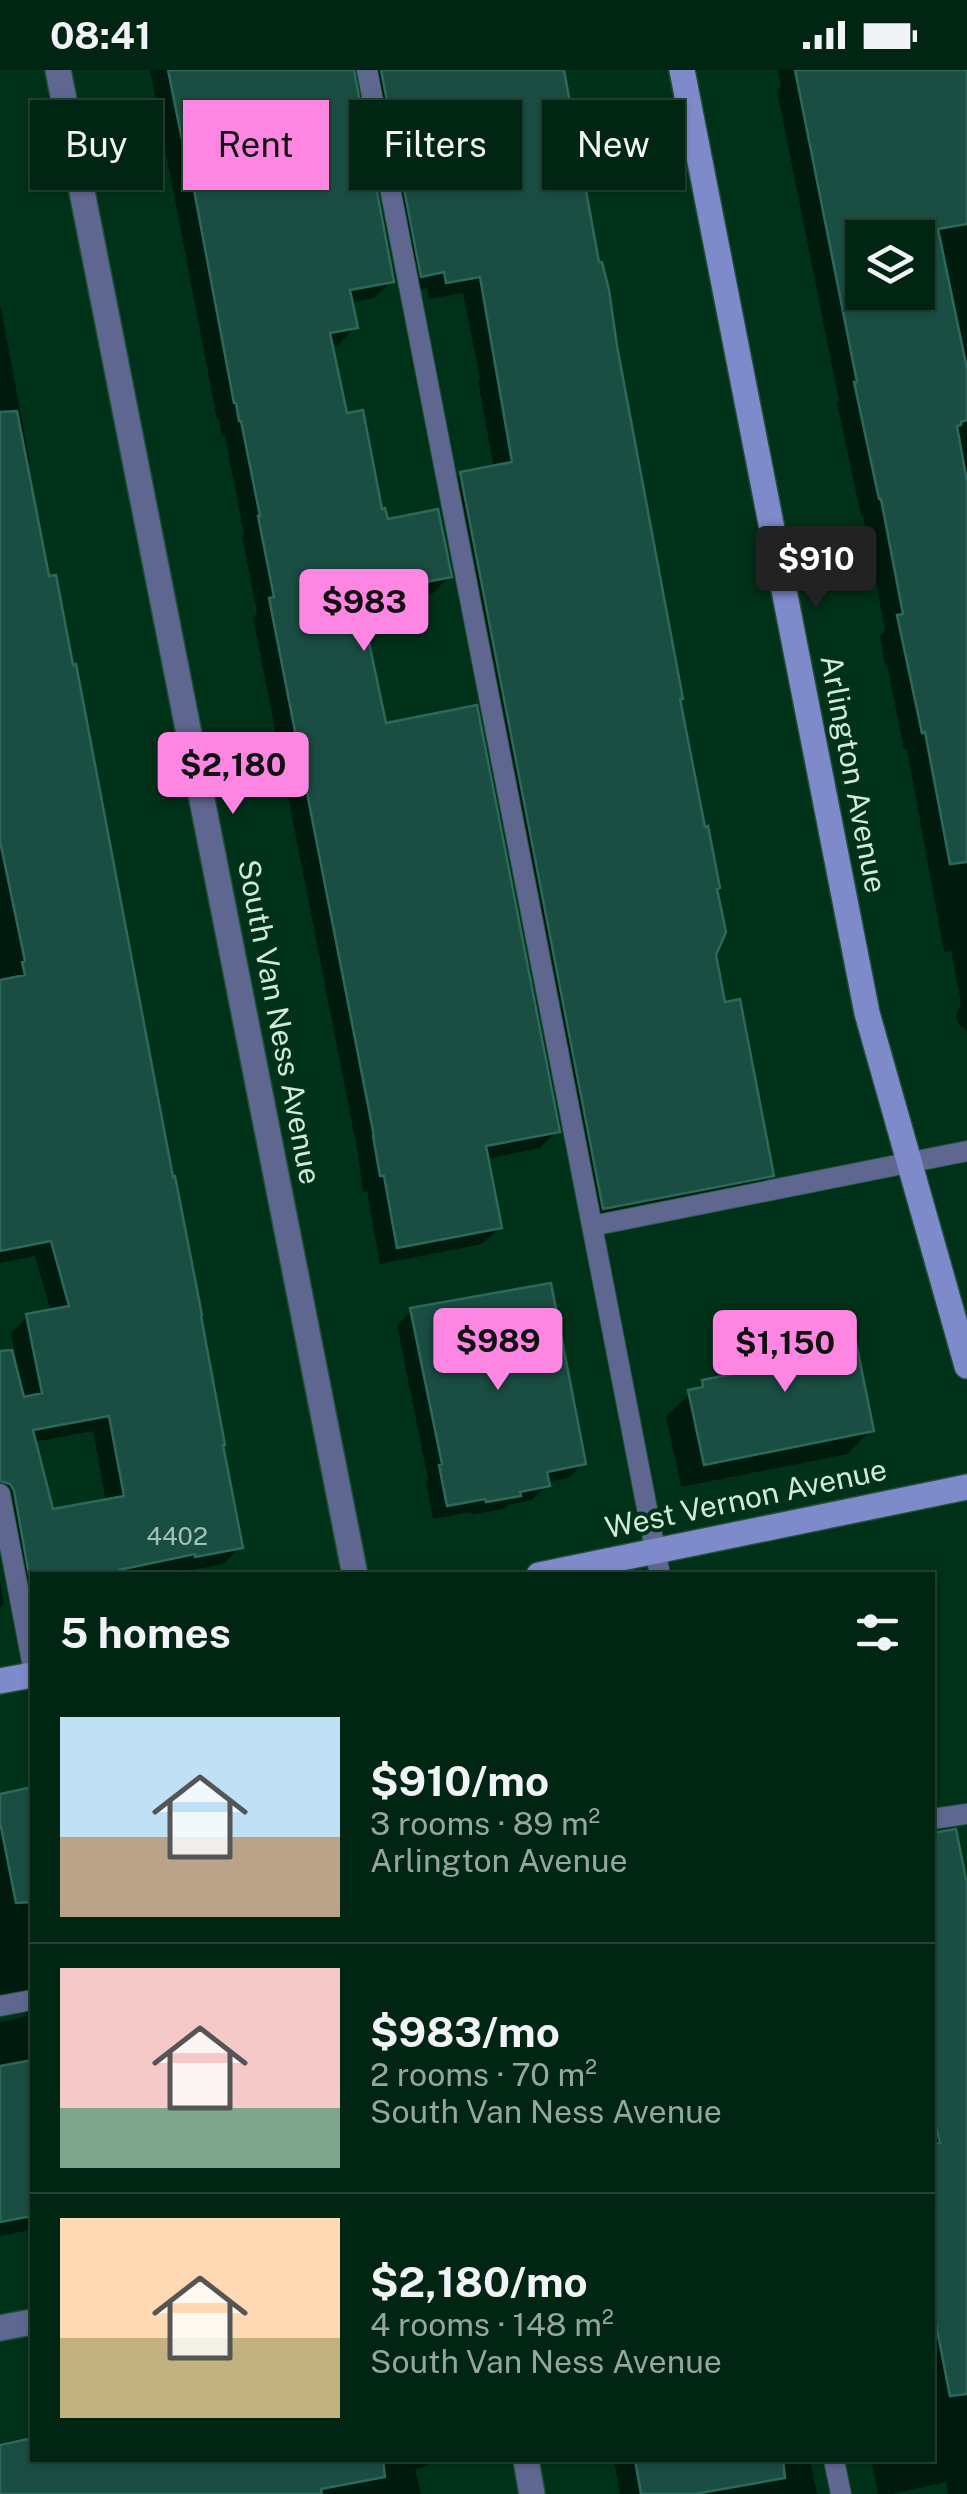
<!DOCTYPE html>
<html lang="en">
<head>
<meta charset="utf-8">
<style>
  :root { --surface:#002513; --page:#0a2d1c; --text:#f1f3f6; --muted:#95a5a0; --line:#224233; --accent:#fd86e2 }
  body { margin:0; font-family:"Public Sans",sans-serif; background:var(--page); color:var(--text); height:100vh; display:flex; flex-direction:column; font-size:38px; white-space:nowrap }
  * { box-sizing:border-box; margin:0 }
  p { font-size:32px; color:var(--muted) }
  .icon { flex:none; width:55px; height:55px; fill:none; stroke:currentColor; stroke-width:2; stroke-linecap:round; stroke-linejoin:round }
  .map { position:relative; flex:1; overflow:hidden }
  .drawer { position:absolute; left:30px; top:1502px; width:905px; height:890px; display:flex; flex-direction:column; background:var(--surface); border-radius:0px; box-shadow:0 2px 8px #0004,0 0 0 2px var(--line) }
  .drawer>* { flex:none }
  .hud { position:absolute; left:30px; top:30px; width:908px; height:90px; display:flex; gap:20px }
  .tools { position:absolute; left:845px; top:150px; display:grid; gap:20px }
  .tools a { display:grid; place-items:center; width:90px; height:90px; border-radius:0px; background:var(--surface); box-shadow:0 2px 8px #0004,0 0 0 2px var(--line); font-size:50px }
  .price { position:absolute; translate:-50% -85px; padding:0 22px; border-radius:10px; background:var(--accent); color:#111; font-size:32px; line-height:65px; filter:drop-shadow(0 2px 5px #0008) }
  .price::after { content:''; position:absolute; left:50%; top:60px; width:30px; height:22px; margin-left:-15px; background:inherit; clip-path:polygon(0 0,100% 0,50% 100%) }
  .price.current { background:#222; color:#fff }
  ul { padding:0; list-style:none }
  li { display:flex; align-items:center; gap:30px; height:250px; padding:0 30px }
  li+li { border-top:2px solid var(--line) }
  li span { display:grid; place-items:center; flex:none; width:280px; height:200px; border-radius:0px; color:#555 }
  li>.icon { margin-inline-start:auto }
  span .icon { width:120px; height:120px; fill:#fffc; stroke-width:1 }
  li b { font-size:42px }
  h2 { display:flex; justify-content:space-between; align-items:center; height:120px; padding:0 30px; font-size:42px }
  .pill { padding:0 35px; border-radius:0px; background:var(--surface); box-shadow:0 2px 8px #0004,0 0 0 2px var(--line); font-size:35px; line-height:90px }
  .pill.current { background:var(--accent); color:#111 }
  .status { display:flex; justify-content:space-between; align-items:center; height:70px; padding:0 50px; background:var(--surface); direction:ltr }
  .status svg { height:28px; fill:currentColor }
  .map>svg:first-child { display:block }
  .shadow { fill:#0007; fill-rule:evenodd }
  .building { fill:#1a4e43; stroke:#2b695b; stroke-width:2.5; fill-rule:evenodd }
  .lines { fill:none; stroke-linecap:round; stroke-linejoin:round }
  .lane-casing { stroke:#214e38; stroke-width:22 }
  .street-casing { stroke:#214e38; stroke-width:28 }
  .secondary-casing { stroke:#214e38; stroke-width:28 }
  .lane { stroke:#5f6790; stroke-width:20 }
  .street { stroke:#5f6790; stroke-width:25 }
  .secondary { stroke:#7f8acb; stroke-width:25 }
  .labels { text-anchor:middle; stroke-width:8; stroke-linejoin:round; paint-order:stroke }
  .number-label { font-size:25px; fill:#a2c2b3 }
  .street-label { font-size:30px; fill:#d0e9d8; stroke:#003119 }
</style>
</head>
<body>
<div class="status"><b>08:41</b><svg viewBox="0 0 49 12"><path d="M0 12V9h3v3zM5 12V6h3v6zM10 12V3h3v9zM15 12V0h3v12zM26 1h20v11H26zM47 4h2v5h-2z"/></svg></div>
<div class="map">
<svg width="967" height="2424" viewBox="0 0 967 2424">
  <rect width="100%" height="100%" fill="#003119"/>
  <!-- shadow -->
  <path class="shadow" d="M150,0H352L392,211L374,228L350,233L355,257L338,275L330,276L345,346L380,442L386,452L449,507L432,524L359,538L384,656L557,1061L540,1078L486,1089L500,1157L482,1174L380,1194L367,1121L363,1122L358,1084L253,547L257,543L242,466L244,464L225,366L222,367L219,349H217Z
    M362,0H559L715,820L713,885L723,935L771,1105L754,1122L586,1154L444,421L461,404L494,398L478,311L480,309L463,223L429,229L427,218L404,222Z
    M778,0H967V961L958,954L956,946L961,933L951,880L944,882L907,679L904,680L887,594H885L880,566L885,560L863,446H861L837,333L839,331L777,20L781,16ZM862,168H918V222H862Z
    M0,234L30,392L25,396L240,1477L224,1494L180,1502L179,1499L152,1505H32V1542L0,1449V1334L24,1329L11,1263L28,1246L51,1242L35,1186L0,1193ZM93,1361L106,1432L51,1442L33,1372Z
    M411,1241L583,1393L569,1408L546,1412L547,1415L532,1430L508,1435L503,1439L472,1445L471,1442L433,1449L426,1412L428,1409L397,1255Z
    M744,1273L871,1360L848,1384L681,1417L666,1346L703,1312L723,1308L721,1296Z
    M0,1511L4,1534L0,1538Z
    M32,1719V2157L29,2160L0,2166V1952L28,1946L23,1939L0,1936V1727Z
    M932,1790L963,1804L967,1803V2424H948L946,2412L891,2424H878L871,2390H932Z
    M32,2362V2390H433L426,2396L415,2399L421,2424H0V2373L25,2368Z
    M614,2390H810L817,2424H620Z"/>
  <!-- building -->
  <path class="building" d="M168,0H354L394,212L350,220L358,258L330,263L347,343L363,340L382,439L385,438L388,449L438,439L452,507L359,525L386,653L477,635L560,1062L486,1076L502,1158L397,1178L384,1106H380L373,1066H374L269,528L274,527L258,446H260L241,351H239L236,333H234L191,104H189Z
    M381,0H564L599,192H602L609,220L617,276L683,629H680L705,757L708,756L720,818L717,819L726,862L716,885L725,932L740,929L774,1106L603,1139L460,402L512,392L480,207L446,213L444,202L421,207Z
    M795,0H967V154L938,159L967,299V350L961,352V355L957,356L967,412V792L950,794L925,662L922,663L897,545L903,544L881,429H879L854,312H857ZM862,168H918V222H862Z
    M17,341L49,506L56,505L73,595L76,594L173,1107L175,1106L202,1245L201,1246L225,1375H223L243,1478L195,1487V1484L119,1500L120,1505H29L14,1421L10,1414L0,1411V1281L12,1280L24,1327L42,1323L26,1244L69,1236L51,1171L0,1181V910L25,905L22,892L25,891L0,771V342ZM109,1346L124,1426L53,1439L33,1360Z
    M551,1213L586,1394L547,1402L550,1416L520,1422L521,1426L486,1432L485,1429L447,1436L439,1395L442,1394L410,1238Z
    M851,1248L874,1361L704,1395L688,1320L703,1317L702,1310L749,1301L743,1270Z
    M32,1717V1832L16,1833L0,1752V1724Z
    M956,1759L967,1814V2324L950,2326L932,2234V2074L940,2073L932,2040V1763Z
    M32,1990V2146L0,2152V1996Z
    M32,2368V2390H383L385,2407L321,2419L322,2424H0V2375Z
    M635,2390H783L785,2408L695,2424H641Z"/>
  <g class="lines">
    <defs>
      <path id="lane" d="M367,0L660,1505
        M592,1156L967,1081
        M0,1424L32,1592
        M932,1749L967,1744
        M0,1936L32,1930
        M834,2390L841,2424"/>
      <path id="street" d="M58,0L355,1505
        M0,2258L32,2252
        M526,2390L532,2424"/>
      <path id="secondary" d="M682,0L867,943L967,1296
        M539,1505L967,1417
        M0,1611L32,1605"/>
    </defs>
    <!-- lane casing -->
    <use href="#lane" class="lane-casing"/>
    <!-- street casing -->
    <use href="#street" class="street-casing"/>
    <!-- secondary casing -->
    <use href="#secondary" class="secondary-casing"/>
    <!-- lane -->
    <use href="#lane" class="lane"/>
    <!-- street -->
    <use href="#street" class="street"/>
    <!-- secondary -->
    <use href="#secondary" class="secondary"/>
  </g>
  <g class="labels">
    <!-- number labels -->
    <g class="number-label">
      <text x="177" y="1475">4402</text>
    </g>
    <!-- street labels -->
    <g class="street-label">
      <text transform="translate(853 704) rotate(79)" y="10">Arlington Avenue</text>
      <text transform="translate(279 952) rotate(79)" y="10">South Van Ness Avenue</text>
      <text transform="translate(746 1429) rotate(-12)" y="10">West Vernon Avenue</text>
    </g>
  </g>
</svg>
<div class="tools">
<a><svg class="icon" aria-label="layers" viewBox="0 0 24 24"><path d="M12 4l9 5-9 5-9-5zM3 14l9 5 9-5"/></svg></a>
</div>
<b class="price current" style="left:816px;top:541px">$910</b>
<b class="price" style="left:364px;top:584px">$983</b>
<b class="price" style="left:233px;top:747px">$2,180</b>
<b class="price" style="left:498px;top:1323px">$989</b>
<b class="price" style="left:785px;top:1325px">$1,150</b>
<div class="hud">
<a class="pill">Buy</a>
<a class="pill current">Rent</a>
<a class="pill">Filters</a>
<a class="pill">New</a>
</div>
<section class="drawer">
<h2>5 homes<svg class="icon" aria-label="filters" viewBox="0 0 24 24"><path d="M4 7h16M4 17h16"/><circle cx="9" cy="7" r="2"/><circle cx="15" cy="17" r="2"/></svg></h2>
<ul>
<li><span style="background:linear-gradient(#bfe0f5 60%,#b9a48a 0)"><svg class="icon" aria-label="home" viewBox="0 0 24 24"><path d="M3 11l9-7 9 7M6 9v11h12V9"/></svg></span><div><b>$910/mo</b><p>3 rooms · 89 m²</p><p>Arlington Avenue</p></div></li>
<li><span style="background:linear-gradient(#f6c9c9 70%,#7fa58c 0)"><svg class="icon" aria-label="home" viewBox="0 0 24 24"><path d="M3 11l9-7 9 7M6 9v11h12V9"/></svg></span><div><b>$983/mo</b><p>2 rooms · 70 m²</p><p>South Van Ness Avenue</p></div></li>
<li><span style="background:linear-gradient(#ffd9b3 60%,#c2b280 0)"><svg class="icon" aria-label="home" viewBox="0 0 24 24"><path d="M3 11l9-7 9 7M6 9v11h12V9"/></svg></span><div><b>$2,180/mo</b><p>4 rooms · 148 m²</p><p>South Van Ness Avenue</p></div></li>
</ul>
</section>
</div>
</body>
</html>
